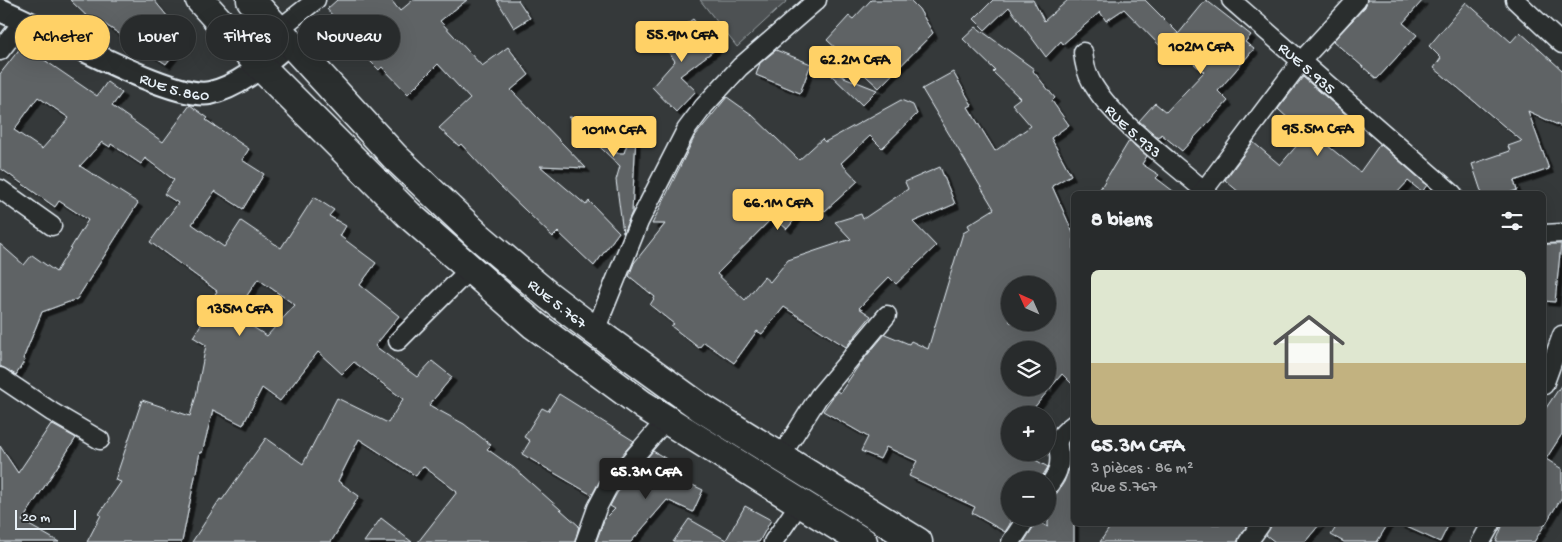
<!DOCTYPE html>
<html lang="fr">
<head>
<meta charset="utf-8">
<style>
  :root { --surface:#282b2c; --page:#343738; --text:#f1f3f6; --muted:#a5a7a9; --line:#444748; --accent:#ffd166 }
  body { margin:0; font-family:"Gochi Hand",sans-serif; background:var(--page); color:var(--text); height:100vh; display:flex; flex-direction:column; font-size:19px; white-space:nowrap }
  * { box-sizing:border-box; margin:0 }
  p { font-size:16px; color:var(--muted) }
  .icon { flex:none; width:28px; height:28px; fill:none; stroke:currentColor; stroke-width:2; stroke-linecap:round; stroke-linejoin:round }
  .map { position:relative; flex:1; overflow:hidden }
  .panel { position:absolute; left:1071px; top:191px; width:475px; height:335px; display:flex; flex-direction:column; background:var(--surface); border-radius:8px; box-shadow:0 5px 20px #0002,0 0 0 1px var(--line) }
  .panel>* { flex:none }
  .top-card { position:absolute; left:15px; top:15px; width:475px; height:45px; display:flex; gap:10px }
  .needle { width:32px; rotate:315deg }
  .tools { position:absolute; left:1001px; top:276px; display:grid; gap:10px }
  .tools a { display:grid; place-items:center; width:55px; height:55px; border-radius:50%; background:var(--surface); box-shadow:0 5px 20px #0002,0 0 0 1px var(--line); font-size:25px }
  .scale { position:absolute; left:15px; bottom:12px; width:61px; box-sizing:border-box; padding-left:5px; border:2px solid #e8f1f8; border-top:0; font-size:14px; line-height:18px; white-space:nowrap; color:#e8f1f8; -webkit-text-stroke:4px #2a2d2e; paint-order:stroke }
  .price { position:absolute; translate:-50% -42px; padding:0 11px; border-radius:5px; background:var(--accent); color:#111; font-size:16px; line-height:32px; filter:drop-shadow(0 1px 2px #0008) }
  .price::after { content:''; position:absolute; left:50%; top:30px; width:15px; height:11px; margin-left:-8px; background:inherit; clip-path:polygon(0 0,100% 0,50% 100%) }
  .price.current { background:#222; color:#fff }
  ul { padding:0; list-style:none }
  li { display:grid; align-content:center; gap:10px; height:265px; padding:0 20px }
  li span { display:grid; place-items:center; height:155px; border-radius:8px; color:#555 }
  li>.icon { margin-inline-start:auto }
  span .icon { width:90px; height:90px; fill:#fffc; stroke-width:1 }
  li b { font-size:21px }
  h2 { display:flex; justify-content:space-between; align-items:center; height:60px; padding:0 20px; font-size:21px }
  .chip { padding:0 18px; border-radius:22px; background:var(--surface); box-shadow:0 5px 20px #0002,0 0 0 1px var(--line); font-size:18px; line-height:45px }
  .chip.current { background:var(--accent); color:#111 }
  .map>svg:first-child { display:block }
  .green { fill:#4d5152; stroke:#9aa1a5 }
  .building { fill:#5f6365; stroke:#e8f1f8; fill-rule:evenodd; filter:url(#shadow) }
  .lines { fill:none; stroke-linecap:round; stroke-linejoin:round }
  .minor-casing { stroke:#e8f1f8; stroke-width:21 }
  .tertiary-casing { stroke:#e8f1f8; stroke-width:26 }
  .trunk-casing { stroke:#e8f1f8; stroke-width:31 }
  .minor { stroke:#2a2d2e; stroke-width:18 }
  .tertiary { stroke:#2a2d2e; stroke-width:22 }
  .trunk { stroke:#2a2d2e; stroke-width:28 }
  .labels { text-anchor:middle; stroke-width:5; stroke-linejoin:round; paint-order:stroke }
  .street-label { font-size:16px; fill:#e8f1f8; stroke:#2a2d2e }
</style>
</head>
<body>
<div class="map">
<svg width="1562" height="542" viewBox="0 0 1562 542">
  <defs>
    <filter id="shadow"><feDropShadow dx="4.5" dy="4.5" stdDeviation="0" flood-color="#0009"/></filter>
  </defs>
  <rect width="100%" height="100%" fill="#35393a"/>
  <filter id="ink" filterUnits="userSpaceOnUse"><feTurbulence type="fractalNoise" baseFrequency=".02" numOctaves="2"/><feDisplacementMap in="SourceGraphic" scale="10" xChannelSelector="R" yChannelSelector="G"/><feConvolveMatrix kernelMatrix="1 2 1 2 8 2 1 2 1" color-interpolation-filters="sRGB"/></filter>
  <g filter="url(#ink)">
    <!-- green -->
    <path class="green" d="M700,0H788L737,47Z"/>
    <!-- building -->
    <path class="building" d="M70,0H154L186,39L166,64L98,20L95,24Z
      M337,0H391L400,11L413,0H467L440,21L482,66L508,47L529,75L511,90L586,168L540,166L586,205L589,201L619,232L594,266L558,232L553,237L497,183L461,144L459,146L439,128L470,99L438,64L408,94L382,67L379,70L369,60L327,9Z
      M497,0H518L530,18L514,28Z
      M871,0H910L919,9L933,33L879,88L827,40L849,16L853,19Z
      M993,0H1033L1044,21L1068,0H1145L1178,33L1162,48L1124,9L1106,21L1100,12L1063,44L1061,41L1046,57L1009,7L985,30L974,19Z
      M1206,0L1251,35L1245,42L1254,49L1218,91L1228,101L1182,151L1161,134L1159,138L1139,121L1155,103L1166,112L1204,72L1170,44Z
      M1367,0H1423L1403,23L1417,35L1377,79L1333,41L1365,7Z
      M1466,2L1511,42L1520,32L1562,70V127L1528,111L1549,169L1514,181L1517,190L1506,194H1482L1472,164L1510,151L1508,146L1522,141L1434,68L1441,58L1429,46Z
      M693,19L716,49L680,76L696,91L676,112L652,87L675,61L661,42Z
      M976,27L1034,69L1033,71L1055,98L1052,101L1069,125L1051,138L1071,175L1052,186L1074,235V386L1062,374L1028,415H1010V452H1021L1048,467L1040,480H1010V524L1005,532L972,513L975,507L909,476L917,461L886,447L880,459L861,451L868,437L823,411L837,391L840,393L859,365L885,334L909,344L911,341L928,349L963,233L970,229L968,225L994,209L922,89L953,72L972,105L968,107L995,151L1031,126L1012,104L1020,98L993,72L995,70L963,39ZM1035,277L1038,285H1048V322H1010V285H1016ZM1010,350H1048V388H1010Z
      M25,42L44,57L43,59L97,96L107,82L122,93L112,106L163,142L190,105L208,118L206,120L249,149L242,160L264,174L243,209L215,191L192,224L224,247L241,221L281,248L314,197L334,210L329,216L346,226L340,236L376,263L360,285L399,316L375,346L417,377L432,361L452,377L429,405L464,424L491,445L487,449L514,468L579,526L575,542H418L457,492L423,466L416,476L359,439L338,481L359,496L331,542H192L220,499L222,500L266,438L303,464L337,398L388,423L403,399L354,362L342,374L318,352L280,401L262,388L243,425L213,410L202,453L200,452L182,542H87L101,515L99,514L121,482L115,480L142,400L190,416L196,396L206,345L193,337L212,307L209,305L217,291L150,242L178,203L164,194L174,180L145,158L141,164L111,144L110,147L102,142L80,166L138,203L77,299L42,312L23,359L25,360L16,375L0,366V244L24,265L32,255L56,272L88,220L59,201L55,207L0,168V74ZM38,97L69,118L42,149L14,130ZM258,279L295,305L267,336L234,315Z
      M776,50L811,64L800,93L756,75L760,63Z
      M826,70L877,90L862,105Z
      M1303,77L1350,118L1327,145L1360,172L1380,144L1427,185L1422,192L1408,181L1396,194H1241L1225,180L1253,142L1280,165L1306,135L1278,109Z
      M727,97L751,114L799,160L822,139L825,142L901,100L913,105L917,114L882,148L870,136L841,163L858,181L825,211L813,197L787,229L773,217L717,274L745,300L764,277L770,282L788,260L851,239L835,222L861,214L863,219L908,189L905,182L940,167L955,204L913,222L936,246L896,284L889,277L859,308L871,316L846,347L784,307L762,334L757,331L734,363L704,342L699,348L671,326L674,324L650,305L655,297L629,276L634,263L665,224H652L695,136Z
      M603,115L626,138L612,153H624L630,135L636,136L632,212L623,233L616,180L620,166L568,117L600,119Z
      M1129,141L1147,156L1142,164L1159,175L1156,178L1177,194H1097Z
      M1544,244H1561L1555,302L1544,301Z
      M1562,384V434L1546,459L1562,469V497L1534,542H1496L1503,524H1544V411Z
      M559,394L634,441L600,480L592,495L522,454L530,441L524,437L542,408L548,411Z
      M51,424L76,438L22,521L59,542H0V446L18,473Z
      M653,451L670,461L663,471L703,490L693,512L667,500L631,542H596L604,520L615,509L610,506L617,493Z
      M1074,456V542H1024L1037,521L1048,527V501L1057,493L1064,482Z
      M745,506L771,520L759,542H673L689,519L726,540Z
      M381,518L412,542H364Z
      M1112,524H1248L1237,542H1100Z
      M1271,524H1320L1305,542H1275L1266,535Z
      M1338,524H1388L1377,542H1344L1331,535Z
      M1400,524H1449L1440,542Z"/>
    <g class="lines">
      <defs>
        <g id="minor">
          <path id="s1" d="M1231,0L1453,194"/>
          <path d="M1515,0L1562,44"/>
          <path d="M279,29L316,0"/>
          <path d="M0,51L24,20"/>
          <path id="s2" d="M1083,52C1084,62 1086,72 1091,81C1112,120 1174,163 1208,194"/>
          <path d="M0,189L52,226"/>
          <path d="M1201,194L1302,60L1357,0"/>
          <path d="M1544,234L1562,233"/>
          <path d="M595,331L639,222L686,130L704,106L740,67L817,0"/>
          <path d="M398,341L469,270"/>
          <path d="M0,377L52,412L100,440"/>
          <path d="M1544,385L1562,335"/>
          <path d="M781,456L819,396L887,315"/>
          <path d="M1048,487C1051,482 1057,475 1058,469C1065,445 1045,445 1074,424"/>
          <path d="M585,542L597,508L608,487L666,420"/>
          <path d="M773,542L800,503"/>
          <path d="M1011,542L1027,518"/>
          <path d="M1248,542L1261,524"/>
          <path d="M1481,542L1491,524"/>
        </g>
        <g id="tertiary">
          <path id="s3" d="M0,10C43,27 172,101 210,93C241,86 266,62 290,42"/>
        </g>
        <g id="trunk">
          <path d="M200,0L261,67L409,215L534,325L643,405L863,542"/>
          <path id="s4" d="M251,0L395,157L477,235L549,296L595,331L700,407L918,542"/>
        </g>
      </defs>
      <!-- minor casing -->
      <use href="#minor" class="minor-casing"/>
      <!-- tertiary casing -->
      <use href="#tertiary" class="tertiary-casing"/>
      <!-- trunk casing -->
      <use href="#trunk" class="trunk-casing"/>
      <!-- minor -->
      <use href="#minor" class="minor"/>
      <!-- tertiary -->
      <use href="#tertiary" class="tertiary"/>
      <!-- trunk -->
      <use href="#trunk" class="trunk"/>
    </g>
  </g>
  <g class="labels">
    <!-- street labels -->
    <g class="street-label">
      <text dy="6" stroke="none"><textPath href="#s1" startOffset="102">RUE 5.935</textPath></text>
      <text dy="6" stroke="none"><textPath href="#s3" startOffset="191">RUE 5.860</textPath></text>
      <text dy="6" stroke="none"><textPath href="#s2" startOffset="96">RUE 5.933</textPath></text>
      <text dy="6" stroke="none"><textPath href="#s4" startOffset="432">RUE 5.767</textPath></text>
    </g>
  </g>
</svg>
<div class="tools">
<a><svg class="needle" viewBox="-14 -14 28 28"><path d="M0-13l5 13h-10z" fill="#e53935"/><path d="M0 13l5-13h-10z" fill="#a5a7a9"/></svg></a>
<a><svg class="icon" aria-label="layers" viewBox="0 0 24 24"><path d="M12 4l9 5-9 5-9-5zM3 14l9 5 9-5"/></svg></a>
<a>+</a>
<a>−</a>
</div>
<div class="scale">20 m</div>
<b class="price" style="left:682px;top:63px">55.9M CFA</b>
<b class="price" style="left:1201px;top:75px">102M CFA</b>
<b class="price" style="left:855px;top:88px">62.2M CFA</b>
<b class="price" style="left:1318px;top:157px">95.5M CFA</b>
<b class="price" style="left:614px;top:158px">101M CFA</b>
<b class="price" style="left:778px;top:231px">66.1M CFA</b>
<b class="price" style="left:240px;top:337px">135M CFA</b>
<b class="price current" style="left:646px;top:500px">65.3M CFA</b>
<div class="top-card">
<a class="chip current">Acheter</a>
<a class="chip">Louer</a>
<a class="chip">Filtres</a>
<a class="chip">Nouveau</a>
</div>
<section class="panel">
<h2>8 biens<svg class="icon" aria-label="filters" viewBox="0 0 24 24"><path d="M4 7h16M4 17h16"/><circle cx="9" cy="7" r="2"/><circle cx="15" cy="17" r="2"/></svg></h2>
<ul>
<li><span style="background:linear-gradient(#dfe7d0 60%,#c2b280 0)"><svg class="icon" aria-label="home" viewBox="0 0 24 24"><path d="M3 11l9-7 9 7M6 9v11h12V9"/></svg></span><div><b>65.3M CFA</b><p>3 pièces · 86 m²</p><p>Rue 5.767</p></div></li>
</ul>
</section>
</div>
</body>
</html>
